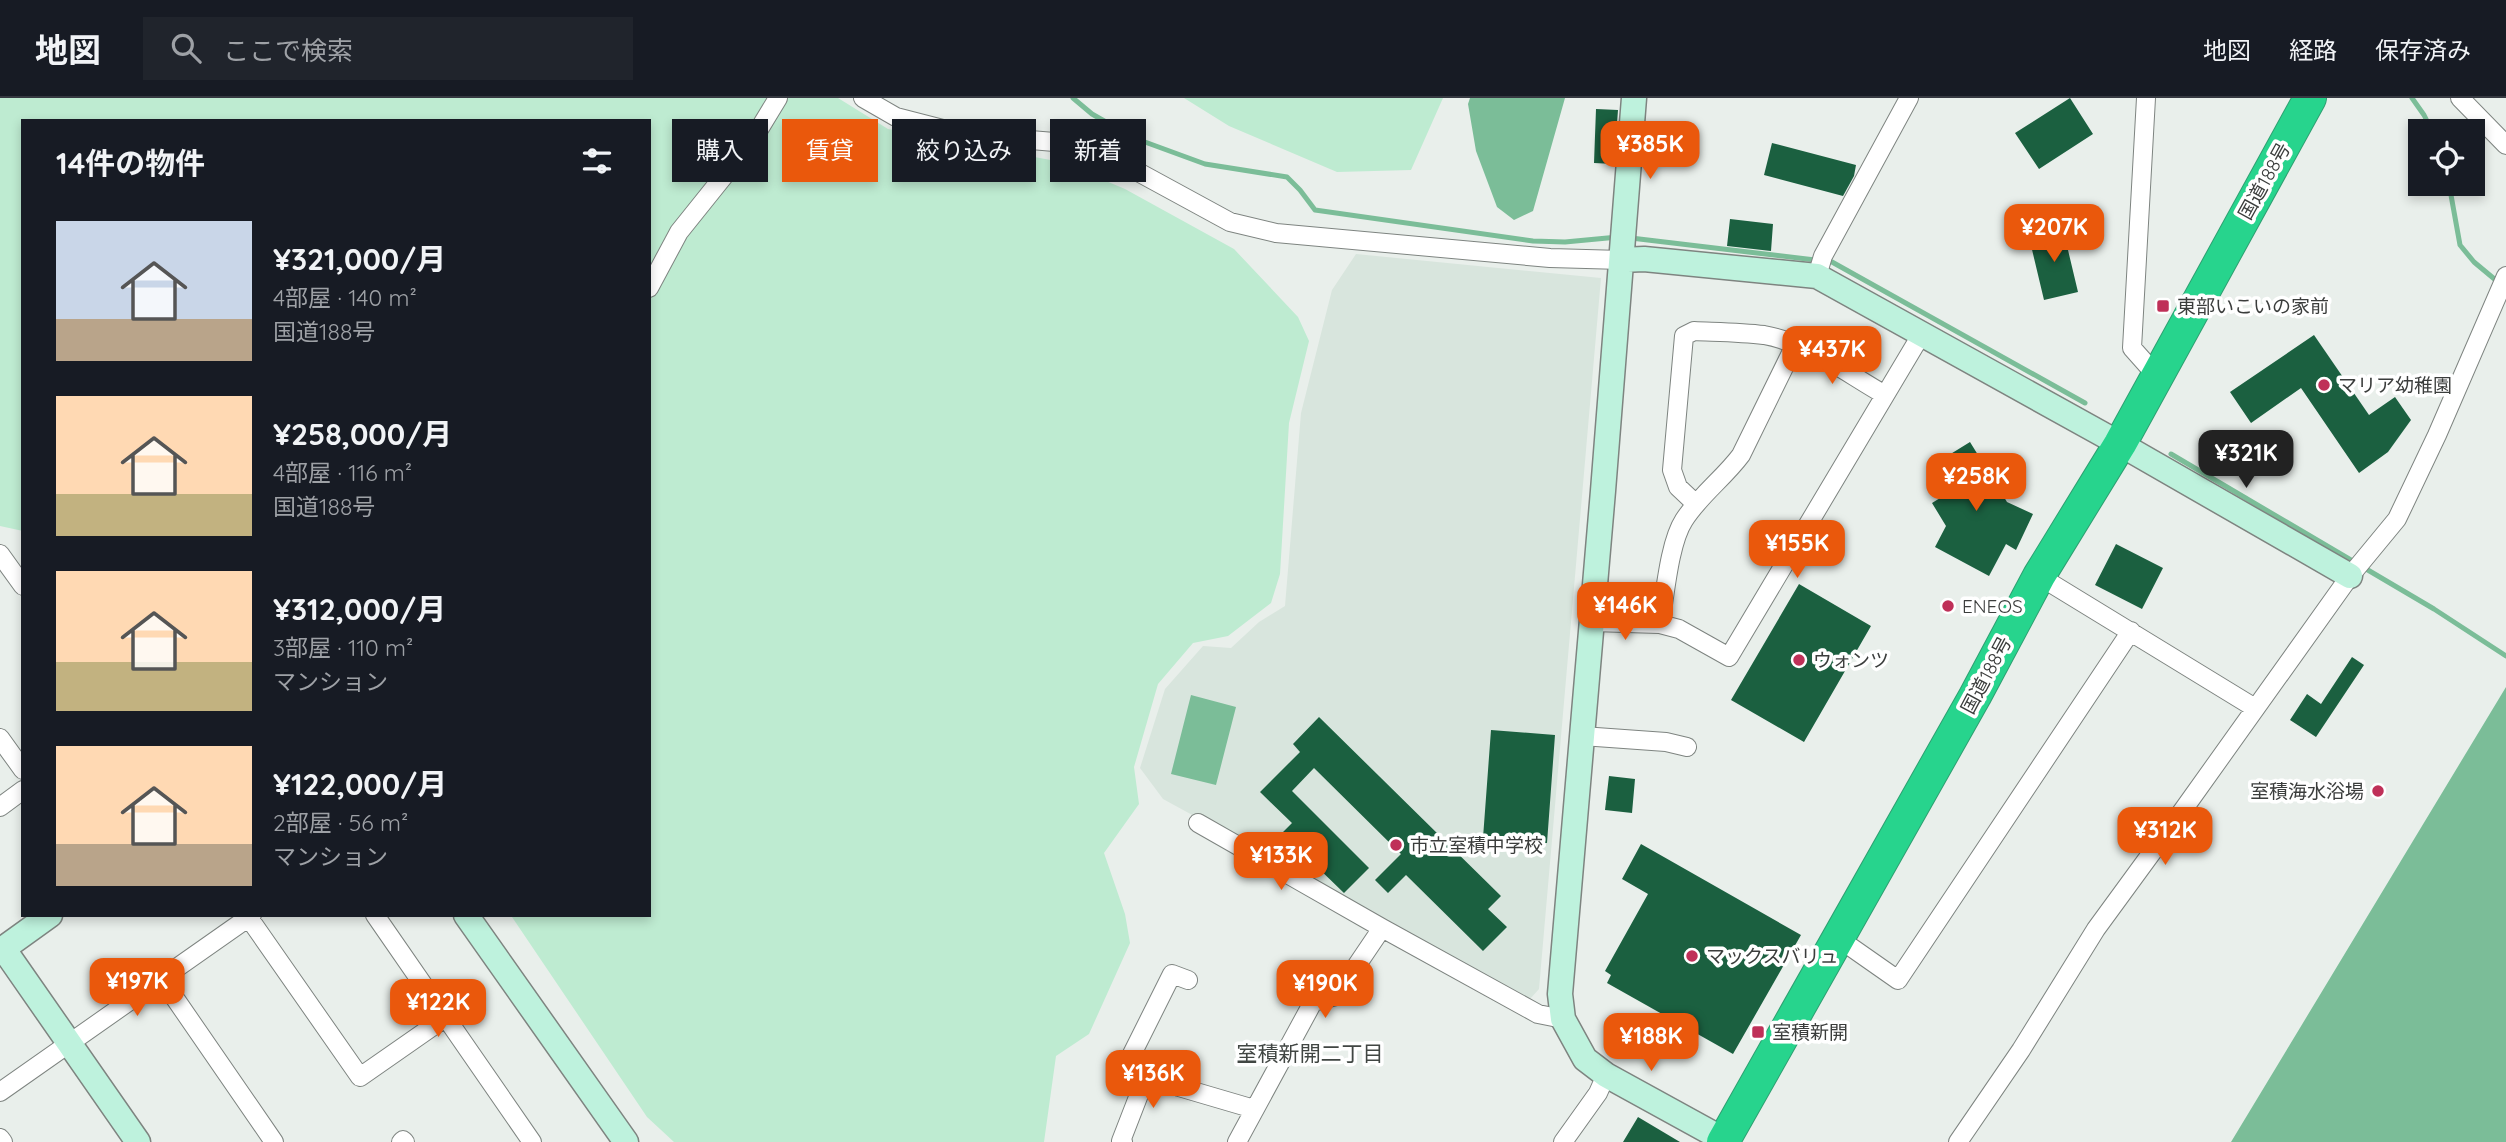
<!DOCTYPE html>
<html lang="ja">
<head>
<meta charset="utf-8">
<style>
  :root { --surface:#171b24; --page:#20242c; --text:#f1f3f6; --muted:#9ea1a6; --line:#363941; --accent:#ea580c }
  body { margin:0; font-family:Quicksand,"Noto Sans JP",sans-serif; background:var(--page); color:var(--text); height:100vh; display:flex; flex-direction:column; font-size:26px; white-space:nowrap }
  * { box-sizing:border-box; margin:0 }
  p { font-size:23px; color:var(--muted) }
  .icon { flex:none; width:38px; height:38px; fill:none; stroke:currentColor; stroke-width:2; stroke-linecap:round; stroke-linejoin:round }
  .map { position:relative; flex:1; overflow:hidden }
  .drawer { position:absolute; left:21px; top:21px; width:630px; height:798px; display:flex; flex-direction:column; background:var(--surface); border-radius:0px; box-shadow:0 4px 10px #0003 }
  .drawer>* { flex:none }
  .hud { position:absolute; left:672px; top:21px; width:665px; height:63px; display:flex; gap:14px }
  .controls { position:absolute; left:2408px; top:21px; display:grid; gap:14px }
  .controls a { display:grid; place-items:center; width:77px; height:77px; border-radius:0px; background:var(--surface); box-shadow:0 4px 10px #0003; font-size:35px }
  .price { position:absolute; translate:-50% -60px; padding:0 16px; border-radius:14px; background:var(--accent); color:#fff; font-size:23px; line-height:46px; filter:drop-shadow(0 2px 4px #0008) }
  .price::after { content:''; position:absolute; left:50%; top:42px; width:21px; height:16px; margin-left:-10px; background:inherit; clip-path:polygon(0 0,100% 0,50% 100%) }
  .price.active { background:#222; color:#fff }
  ul { padding:0; list-style:none }
  li { display:flex; align-items:center; gap:21px; height:175px; padding:0 35px }
  li span { display:grid; place-items:center; flex:none; width:196px; height:140px; border-radius:0px; color:#555 }
  li>.icon { margin-inline-start:auto }
  span .icon { width:84px; height:84px; fill:#fffc; stroke-width:1 }
  li b { font-size:30px }
  h2 { display:flex; justify-content:space-between; align-items:center; height:84px; padding:0 35px; font-size:30px }
  .tag { padding:0 24px; border-radius:0px; background:var(--surface); box-shadow:0 4px 10px #0003; font-size:24px; line-height:63px }
  .tag.active { background:var(--accent); color:#fff }
  header { display:flex; align-items:center; gap:42px; box-sizing:border-box; height:98px; padding:0 35px; background:var(--surface); border-bottom:2px solid var(--line) }
  header strong { font-size:33px }
  nav { display:flex; gap:38px; margin-inline-start:auto; font-size:24px }
  .search { width:490px; height:63px; background:var(--page); display:flex; align-items:center; gap:18px; box-sizing:border-box; padding:0 24px; border-radius:0px; color:var(--muted); font-size:26px }
  .map>svg:first-child { display:block }
  .built { fill:#d8e5dd }
  .green { fill:#beebd1 }
  .water { fill:#7bbd98 }
  .lines { fill:none; stroke-linecap:round; stroke-linejoin:round }
  .stream { stroke:#7bbd98; stroke-width:5 }
  .building { fill:#1b6040 }
  .street-casing { stroke:#7e8480; stroke-width:20 }
  .secondary-casing { stroke:#7e8480; stroke-width:27 }
  .highway-casing { stroke:#2e9f71; stroke-width:34 }
  .street { stroke:#fff; stroke-width:18 }
  .secondary { stroke:#bef2dd; stroke-width:24 }
  .highway { stroke:#27d48d; stroke-width:32 }
  .poi-dot { fill:#bf3058; stroke:#fff; stroke-width:2.5 }
  .labels { text-anchor:middle; stroke-width:7; stroke-linejoin:round; paint-order:stroke }
  .street-label { font-size:19px; fill:#3b3d3c; stroke:#fff }
  .poi-label { font-size:19px; fill:#3b3d3c; stroke:#fff; text-anchor:start }
  .neighbourhood-label { font-size:21px; fill:#414643; stroke:#fff }
</style>
</head>
<body>
<header>
<strong>地図</strong>
<div class="search"><svg class="icon" aria-label="search" viewBox="0 0 24 24"><circle cx="10" cy="10" r="6"/><path d="M15 15l6 6"/></svg>ここで検索</div>
<nav><a>地図</a><a>経路</a><a>保存済み</a></nav>
</header>
<div class="map">
<svg width="2506" height="1044" viewBox="0 0 2506 1044">
  <rect width="100%" height="100%" fill="#e9efeb"/>
  <!-- built -->
  <path class="built" d="M1356,156L1601,180L1539,891L1530,901L1163,701L1140,670L1165,591L1203,548L1231,550L1259,524L1285,508L1301,315L1332,192Z"/>
  <!-- green -->
  <path class="green" d="M0,0H838L888,31L1061,64L1125,91L1234,151L1298,219L1309,243L1289,325L1280,476L1271,505L1228,538L1193,545L1158,586L1134,669L1139,706L1104,755L1125,816L1130,845L1089,936L1056,958L1044,1044H674L647,1019L512,819L649,817V23H23V433L0,428Z
    M1184,0H1443L1411,72L1337,74L1229,28Z"/>
  <!-- water -->
  <path class="water" d="M1470,0H1565L1533,113L1514,122L1497,109L1476,53L1468,6Z
    M2506,589V1044H2231Z
    M1191,597L1236,609L1216,687L1171,676Z"/>
  <g class="lines">
    <!-- stream -->
    <path class="stream" d="M1073,0L1092,16L1134,40L1205,66L1287,79L1300,92L1315,112L1533,143L1565,144L1618,139
      M2412,0L2424,17L2432,33
      M2449,86L2460,147L2474,164L2498,184
      M1631,140L1832,164L2085,305
      M2171,356L2434,511L2506,558"/>
  </g>
  <!-- building -->
  <path class="building" d="M2070,0L2093,36L2039,71L2015,35Z
    M1596,11L1618,12L1614,66L1594,65Z
    M1772,45L1856,67L1854,78L1843,98L1764,77Z
    M1730,121L1773,126L1771,153L1727,148Z
    M2063,131L2078,194L2044,202L2029,139Z
    M2314,237L2369,317L2395,299L2411,322L2388,354L2359,375L2301,290L2251,325L2230,294Z
    M1970,344L2007,404L2033,416L2016,452L2006,446L1989,478L1935,449L1946,428L1932,405L1953,392L1936,365Z
    M2116,446L2163,470L2142,511L2095,487Z
    M1799,486L1871,528L1804,644L1731,602Z
    M2352,559L2364,567L2316,639L2290,622L2307,596L2321,606Z
    M1319,619L1501,798L1488,811L1507,829L1483,853L1406,777L1388,795L1375,782L1401,756L1314,670L1292,693L1369,770L1344,795L1282,735L1292,725L1260,694L1300,654L1293,646Z
    M1491,632L1555,637L1547,745L1483,740Z
    M1609,678L1635,681L1632,715L1605,712Z
    M1641,746L1801,837L1733,956L1607,885L1611,877L1605,873L1648,796L1622,781Z
    M1638,1019L1680,1044H1623Z"/>
  <g class="lines">
    <defs>
      <path id="street" d="M863,0L896,19L962,36L1066,45L1094,50L1230,124L1276,135L1550,160L1622,162
        M2146,0L2132,250L2156,277
        M2460,0L2506,47
        M1817,178L1823,158L1909,0
        M649,190L679,134L752,43L778,0
        M1696,406L1678,389L1672,372L1684,238L1694,233C1717,234 1741,234 1764,237C1809,245 1846,275 1885,297
        M0,456L23,488
        M2039,478L2255,610
        M1592,524L1660,526L1679,531L1729,559L1921,237
        M1660,526C1665,498 1669,445 1684,422C1700,397 1724,380 1741,357L1795,247
        M1582,638L1666,644L1687,649
        M0,640L23,672
        M0,709L23,692
        M1198,725L1382,830L1538,916L1563,921
        M375,817L532,1044
        M249,820L360,979L446,919
        M1838,840L1898,882L2131,533
        M161,880L274,1044
        M1188,882L1172,876L1128,964L1147,976L1179,989L1254,1011
        M0,994L252,817
        M0,1040L3,1044
        M401,1044L403,1042L405,1044
        M1123,1044L1121,1043L1147,976
        M1237,1044L1313,904L1336,898L1382,830
        M1563,1044L1598,995L1606,977
        M1958,1044L2021,952L2096,831L2183,712L2350,478L2397,421L2437,337L2506,178"/>
      <path id="secondary" d="M1634,0L1603,393L1560,896L1563,921L1585,961L1606,977L1728,1044
        M1622,162L1644,161L1817,178L2120,346L2350,478
        M466,817L626,1044
        M3,850L138,1044
        M0,853L50,817"/>
      <path id="highway" d="M1723,1044L1975,598L2039,478L2120,346L2310,0"/>
    </defs>
    <!-- street casing -->
    <use href="#street" class="street-casing"/>
    <!-- secondary casing -->
    <use href="#secondary" class="secondary-casing"/>
    <!-- highway casing -->
    <use href="#highway" class="highway-casing"/>
    <!-- street -->
    <use href="#street" class="street"/>
    <!-- secondary -->
    <use href="#secondary" class="secondary"/>
    <!-- highway -->
    <use href="#highway" class="highway"/>
  </g>
  <!-- markers -->
  <g class="poi-dot">
    <rect x="2156" y="201" width="14" height="14" rx="3.5"/>
    <circle cx="2324" cy="287" r="7"/>
    <circle cx="1948" cy="508" r="7"/>
    <circle cx="1799" cy="562" r="7"/>
    <circle cx="2378" cy="693" r="7"/>
    <circle cx="1396" cy="747" r="7"/>
    <circle cx="1692" cy="858" r="7"/>
    <rect x="1751" y="927" width="14" height="14" rx="3.5"/>
  </g>
  <g class="labels">
    <!-- street labels -->
    <g class="street-label">
      <text transform="translate(2264 83) rotate(-61)" y="7">国道188号</text>
      <text transform="translate(1986 577) rotate(-62)" y="7">国道188号</text>
    </g>
    <!-- poi labels -->
    <g class="poi-label">
      <text x="2177" y="215">東部いこいの家前</text>
      <text x="2338" y="294">マリア幼稚園</text>
      <text x="1962" y="515">ENEOS</text>
      <text x="1813" y="569">ウォンツ</text>
      <text x="2364" y="700" text-anchor="end">室積海水浴場</text>
      <text x="1410" y="754">市立室積中学校</text>
      <text x="1706" y="865">マックスバリュ</text>
      <text x="1772" y="941">室積新開</text>
    </g>
    <!-- neighbourhood labels -->
    <g class="neighbourhood-label">
      <text x="1310" y="963">室積新開二丁目</text>
    </g>
  </g>
</svg>
<div class="controls">
<a><svg class="icon" aria-label="locate" viewBox="0 0 24 24"><circle cx="12" cy="12" r="6"/><path d="M12 2v4M12 18v4M2 12h4M18 12h4"/></svg></a>
</div>
<b class="price" style="left:1650px;top:83px">¥385K</b>
<b class="price" style="left:2054px;top:166px">¥207K</b>
<b class="price" style="left:1832px;top:288px">¥437K</b>
<b class="price active" style="left:2246px;top:392px">¥321K</b>
<b class="price" style="left:1976px;top:415px">¥258K</b>
<b class="price" style="left:1797px;top:482px">¥155K</b>
<b class="price" style="left:1625px;top:544px">¥146K</b>
<b class="price" style="left:2165px;top:769px">¥312K</b>
<b class="price" style="left:1281px;top:794px">¥133K</b>
<b class="price" style="left:137px;top:920px">¥197K</b>
<b class="price" style="left:1325px;top:922px">¥190K</b>
<b class="price" style="left:438px;top:941px">¥122K</b>
<b class="price" style="left:1651px;top:975px">¥188K</b>
<b class="price" style="left:1153px;top:1012px">¥136K</b>
<div class="hud">
<a class="tag">購入</a>
<a class="tag active">賃貸</a>
<a class="tag">絞り込み</a>
<a class="tag">新着</a>
</div>
<section class="drawer">
<h2>14件の物件<svg class="icon" aria-label="filters" viewBox="0 0 24 24"><path d="M4 7h16M4 17h16"/><circle cx="9" cy="7" r="2"/><circle cx="15" cy="17" r="2"/></svg></h2>
<ul>
<li><span style="background:linear-gradient(#c9d6e8 70%,#b9a48a 0)"><svg class="icon" aria-label="home" viewBox="0 0 24 24"><path d="M3 11l9-7 9 7M6 9v11h12V9"/></svg></span><div><b>¥321,000/月</b><p>4部屋 · 140 m²</p><p>国道188号</p></div></li>
<li><span style="background:linear-gradient(#ffd9b3 70%,#c2b280 0)"><svg class="icon" aria-label="home" viewBox="0 0 24 24"><path d="M3 11l9-7 9 7M6 9v11h12V9"/></svg></span><div><b>¥258,000/月</b><p>4部屋 · 116 m²</p><p>国道188号</p></div></li>
<li><span style="background:linear-gradient(#ffd9b3 65%,#c2b280 0)"><svg class="icon" aria-label="home" viewBox="0 0 24 24"><path d="M3 11l9-7 9 7M6 9v11h12V9"/></svg></span><div><b>¥312,000/月</b><p>3部屋 · 110 m²</p><p>マンション</p></div></li>
<li><span style="background:linear-gradient(#ffd9b3 70%,#b9a48a 0)"><svg class="icon" aria-label="home" viewBox="0 0 24 24"><path d="M3 11l9-7 9 7M6 9v11h12V9"/></svg></span><div><b>¥122,000/月</b><p>2部屋 · 56 m²</p><p>マンション</p></div></li>
</ul>
</section>
</div>
</body>
</html>
